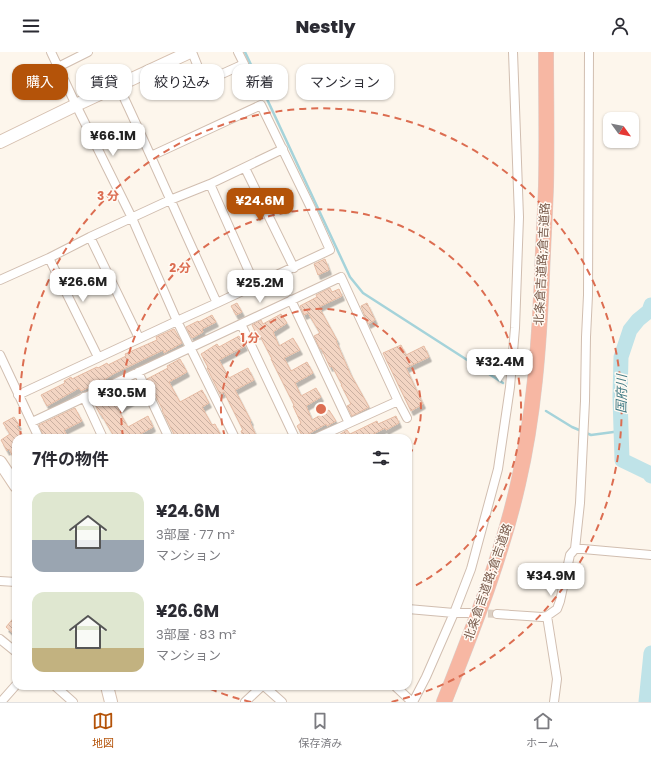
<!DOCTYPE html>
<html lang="ja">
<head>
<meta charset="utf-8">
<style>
  :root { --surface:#fff; --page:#f2f2f3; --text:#2b2b33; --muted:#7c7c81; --line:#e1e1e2; --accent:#b45309 }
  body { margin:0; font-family:Poppins,"Noto Sans JP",sans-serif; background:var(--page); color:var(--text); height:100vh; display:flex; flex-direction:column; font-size:15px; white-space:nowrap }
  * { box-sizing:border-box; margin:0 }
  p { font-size:13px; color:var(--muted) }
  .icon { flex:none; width:22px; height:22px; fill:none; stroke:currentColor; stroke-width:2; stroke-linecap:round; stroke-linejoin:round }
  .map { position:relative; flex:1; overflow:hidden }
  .panel { position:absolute; left:12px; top:382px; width:400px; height:256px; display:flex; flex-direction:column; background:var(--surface); border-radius:12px; box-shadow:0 1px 3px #0004 }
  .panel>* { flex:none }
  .hud { position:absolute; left:12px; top:12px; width:400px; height:36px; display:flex; gap:8px }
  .needle { width:26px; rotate:123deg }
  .controls { position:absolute; left:603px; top:60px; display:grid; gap:8px }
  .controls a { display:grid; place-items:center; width:36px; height:36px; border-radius:8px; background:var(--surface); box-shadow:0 1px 3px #0004; font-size:20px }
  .price { position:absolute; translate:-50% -34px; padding:0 9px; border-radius:8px; background:#fff; color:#222; font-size:13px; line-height:26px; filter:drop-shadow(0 1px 2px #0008) }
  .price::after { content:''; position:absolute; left:50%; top:24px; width:12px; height:9px; margin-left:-6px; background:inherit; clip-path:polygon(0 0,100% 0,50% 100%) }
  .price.current { background:var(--accent); color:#fff }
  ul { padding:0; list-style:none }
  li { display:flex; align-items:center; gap:12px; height:100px; padding:0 20px }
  li span { display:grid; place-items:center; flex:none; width:112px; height:80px; border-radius:12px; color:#555 }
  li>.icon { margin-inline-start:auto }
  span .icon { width:48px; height:48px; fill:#fffc; stroke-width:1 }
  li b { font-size:17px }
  h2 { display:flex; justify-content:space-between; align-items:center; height:48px; padding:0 20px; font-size:17px }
  .tag { padding:0 14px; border-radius:12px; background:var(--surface); box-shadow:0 1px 3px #0004; font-size:14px; line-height:36px }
  .tag.current { background:var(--accent); color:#fff }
  header { display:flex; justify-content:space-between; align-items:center; height:52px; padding:0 20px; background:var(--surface); font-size:18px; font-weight:800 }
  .dock { display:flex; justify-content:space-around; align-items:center; height:56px; border-top:1px solid var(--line); background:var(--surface); font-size:11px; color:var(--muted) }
  .dock a { display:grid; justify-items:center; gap:2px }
  .dock .current { color:var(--accent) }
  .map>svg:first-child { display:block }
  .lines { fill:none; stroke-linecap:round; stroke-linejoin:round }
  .stream { stroke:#a5d3da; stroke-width:2.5 }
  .river { stroke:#bfe3e8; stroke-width:15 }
  .building { fill:url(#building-back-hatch); stroke:#e6bba3; filter:url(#shadow) }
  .street-tunnel { stroke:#dcd0c4; stroke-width:8; stroke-dasharray:8 4; stroke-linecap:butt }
  .street-casing { stroke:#d1beb0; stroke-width:10 }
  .secondary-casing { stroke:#d6c0b0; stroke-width:14 }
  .highway-casing { stroke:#dad1cd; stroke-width:16 }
  .street { stroke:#fff; stroke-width:8 }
  .secondary { stroke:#fff; stroke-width:12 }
  .highway { stroke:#f7b7a3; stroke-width:15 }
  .ring { fill:none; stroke:#dc6d51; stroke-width:2; stroke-dasharray:7 5 }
  .labels { text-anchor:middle; stroke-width:3; stroke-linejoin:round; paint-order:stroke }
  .street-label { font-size:12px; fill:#7a5c4d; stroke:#fffaf3 }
  .water-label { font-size:13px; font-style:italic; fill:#437c86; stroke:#fffaf3 }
  .centre { fill:#dc6d51; stroke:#fffaf3; stroke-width:2 }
  .ring-label { font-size:12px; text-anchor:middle; font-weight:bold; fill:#dc6d51; stroke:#fffaf3; stroke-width:3; stroke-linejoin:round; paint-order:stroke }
</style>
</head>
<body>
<header><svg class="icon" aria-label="menu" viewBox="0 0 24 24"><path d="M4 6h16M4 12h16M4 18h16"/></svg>Nestly<svg class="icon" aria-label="person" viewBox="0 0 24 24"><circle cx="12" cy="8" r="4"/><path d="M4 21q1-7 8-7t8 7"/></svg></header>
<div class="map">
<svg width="651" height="650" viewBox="0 0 651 650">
  <defs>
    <pattern id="building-back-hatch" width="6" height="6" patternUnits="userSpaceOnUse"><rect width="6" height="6" fill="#f3d5c3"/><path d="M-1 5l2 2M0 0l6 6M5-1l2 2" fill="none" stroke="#cab0a1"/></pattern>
    <filter id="shadow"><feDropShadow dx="2.5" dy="4.5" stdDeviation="0" flood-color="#0004"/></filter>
  </defs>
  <rect width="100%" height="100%" fill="#fdf6ec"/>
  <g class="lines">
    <!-- stream -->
    <path class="stream" d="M245,0L350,225L363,241L503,331
      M546,359L572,375L591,383L621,379"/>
    <!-- river -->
    <path class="river" d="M651,253L649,259L638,268L630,278L621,305L620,345L622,408L649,421L651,424
      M646,650L651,601"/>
  </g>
  <!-- building -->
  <path class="building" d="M325,207L329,218L318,223L314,212Z
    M330,236L332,240L339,237L342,244L319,255L337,288L336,289L350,321L369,355L352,364L347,354L351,352L341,333H342L332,314L330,315L321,296L320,297L314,284L320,281L308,261L304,263L300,254L317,245L316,243Z
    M237,251L242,260L236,263L231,254Z
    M367,251L375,268L368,272L361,254Z
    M281,262L287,271L273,280L279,294L293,286L300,298L284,306L291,319L307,310L313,321L295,331L301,344L316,336L321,345L306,354L312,368L329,358L336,369L327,374L326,372L303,385L297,374L301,371L293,354L294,353L271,307H272L259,282L257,283L252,273L261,268L263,272Z
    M212,263L216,270L202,277L203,280L192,286L186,275L198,269L199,270Z
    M174,277L182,291L164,301L163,298L113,322L104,328L81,339L79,336L47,354L41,343L65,331L64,329L71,325L72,327L97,315L98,316L107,311L108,313L126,304L125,302L157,288L156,285Z
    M239,284L245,294L219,308L229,326L248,316L254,328L235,338L251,369L250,370L257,386H244L241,379L243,378L224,340L220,342L207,316L208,315L201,302L217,292L219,295Z
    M401,293L406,303L424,294L429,305L406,316L423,352L411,359L383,301Z
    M180,307L187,320L169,330L180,350L202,338L209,351L202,355L212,373L215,372L222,386H176L162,358H163L147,327L168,316L167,314Z
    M133,332L140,344L118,357L128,375L148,364L153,375L133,386H115L101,362H100L94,351L110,342L111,344Z
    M75,356L82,369L64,378L68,386H44L39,373Z
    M396,364L399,371L386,378L385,376L366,386H334L347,378L350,382L377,369L378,372Z
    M14,365L19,373L17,374L24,386H16V411L9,397L7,399L1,388L10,382L3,371Z
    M16,563V584L6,575Z"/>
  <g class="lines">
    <!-- street-tunnel -->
    <path class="street-tunnel" d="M476,561L497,562"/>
    <defs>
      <path id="street" d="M51,0L76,53L132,166L177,269L235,386
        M192,0L204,30L244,12L238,0
        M58,15L88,0
        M118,33C152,105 184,179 217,251
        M245,116L294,216
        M210,132L255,233
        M90,185L139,286
        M49,206L98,305
        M0,228L49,206L90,185L170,148L210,132L283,97
        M291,248L349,371
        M241,272L295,386
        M0,303L39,386
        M138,320L169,386
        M18,343L177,269L217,251L330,198L312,158L261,53L151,104
        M84,345L103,386
        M32,370L341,225L398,349L407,366
        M316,386L398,349
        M575,497H583L651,503
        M0,529L16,530
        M408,557L454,561H471
        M497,562L542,565L547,564L557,557L560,549L570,503L575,497L580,451L585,349L586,285L588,243L589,0
        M547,564L557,627L554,650
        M0,587L16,600
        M55,634L73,650
        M264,634L282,650
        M395,634L412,650
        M1,650L16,633
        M245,650L262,634
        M413,650L426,625L454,561L471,517L498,417L510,335L515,276L519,165L513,0"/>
      <path id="secondary" d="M0,90L76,53L190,0
        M0,410L16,434
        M107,634L111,650"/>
      <path id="highway" d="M444,650C472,579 501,507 518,432C534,364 539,294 542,224C543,194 545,164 546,134C547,89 546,44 546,0"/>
    </defs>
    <!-- street casing -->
    <use href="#street" class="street-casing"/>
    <!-- secondary casing -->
    <use href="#secondary" class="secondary-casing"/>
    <!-- highway casing -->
    <use href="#highway" class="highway-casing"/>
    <!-- street -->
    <use href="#street" class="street"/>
    <!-- secondary -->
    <use href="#secondary" class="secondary"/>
    <!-- highway -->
    <use href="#highway" class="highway"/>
  </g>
  <!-- distance rings -->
  <g class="ring">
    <path d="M225 385A100 100 0 1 1 408 406"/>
    <path d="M123 385A200 200 0 1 1 409 537"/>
    <path d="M251 650A301 301 0 0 1 203 634M21 386A301 301 0 1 1 391 650"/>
  </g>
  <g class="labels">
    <!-- street labels -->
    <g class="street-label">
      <text transform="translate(542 212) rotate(-87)" y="4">北条倉吉道路;倉吉道路</text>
      <text transform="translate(488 530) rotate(-71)" y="4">北条倉吉道路;倉吉道路</text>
    </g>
    <!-- water labels -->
    <g class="water-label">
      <text transform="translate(621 342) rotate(-89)" y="5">国府川</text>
    </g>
  </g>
  <circle cx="321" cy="357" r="6" class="centre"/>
  <g class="ring-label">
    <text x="108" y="148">3 分</text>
    <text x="180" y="220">2 分</text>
    <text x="250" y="290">1 分</text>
  </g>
</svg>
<div class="controls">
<a><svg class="needle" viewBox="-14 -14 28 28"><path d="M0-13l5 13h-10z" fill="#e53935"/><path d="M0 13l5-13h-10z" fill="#7c7c81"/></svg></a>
</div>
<b class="price" style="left:113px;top:105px">¥66.1M</b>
<b class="price current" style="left:260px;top:170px">¥24.6M</b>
<b class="price" style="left:83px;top:251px">¥26.6M</b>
<b class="price" style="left:260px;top:252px">¥25.2M</b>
<b class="price" style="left:500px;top:331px">¥32.4M</b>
<b class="price" style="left:122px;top:362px">¥30.5M</b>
<b class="price" style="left:551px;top:545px">¥34.9M</b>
<div class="hud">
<a class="tag current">購入</a>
<a class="tag">賃貸</a>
<a class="tag">絞り込み</a>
<a class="tag">新着</a>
<a class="tag">マンション</a>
</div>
<section class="panel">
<h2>7件の物件<svg class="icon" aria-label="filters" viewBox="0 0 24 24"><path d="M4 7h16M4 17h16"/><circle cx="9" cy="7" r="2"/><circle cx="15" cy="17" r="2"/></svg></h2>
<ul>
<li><span style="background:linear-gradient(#dfe7d0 60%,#9aa5b1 0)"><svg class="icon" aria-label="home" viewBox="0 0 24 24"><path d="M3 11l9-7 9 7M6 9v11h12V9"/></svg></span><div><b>¥24.6M</b><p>3部屋 · 77 m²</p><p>マンション</p></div></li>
<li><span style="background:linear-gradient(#dfe7d0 70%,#c2b280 0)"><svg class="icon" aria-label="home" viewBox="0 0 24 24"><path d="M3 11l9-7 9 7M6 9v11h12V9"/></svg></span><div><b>¥26.6M</b><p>3部屋 · 83 m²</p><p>マンション</p></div></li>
</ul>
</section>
</div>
<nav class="dock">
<a class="current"><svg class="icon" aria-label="map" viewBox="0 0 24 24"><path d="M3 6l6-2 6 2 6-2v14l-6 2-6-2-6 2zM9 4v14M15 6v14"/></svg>地図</a>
<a><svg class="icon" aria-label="saved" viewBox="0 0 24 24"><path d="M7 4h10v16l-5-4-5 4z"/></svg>保存済み</a>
<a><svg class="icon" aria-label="home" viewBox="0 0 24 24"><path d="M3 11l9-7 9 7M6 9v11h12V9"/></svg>ホーム</a>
</nav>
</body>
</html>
